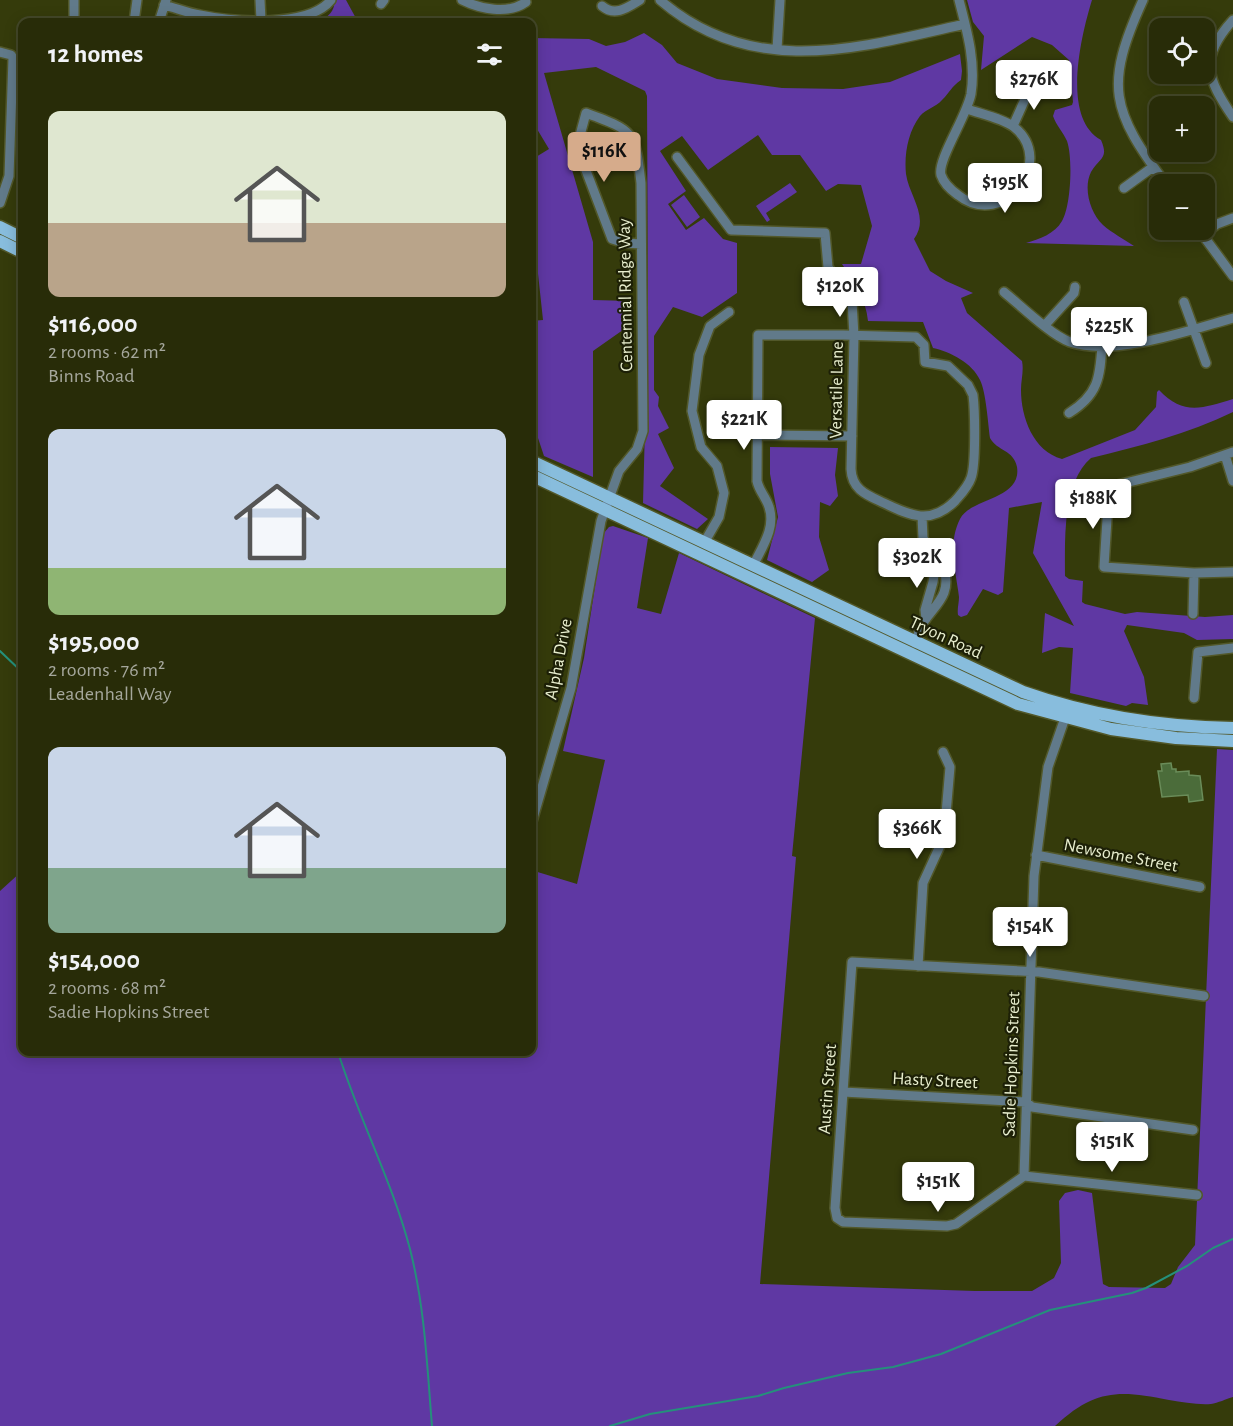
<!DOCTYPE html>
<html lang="en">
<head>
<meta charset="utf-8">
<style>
  :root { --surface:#282c08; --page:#343816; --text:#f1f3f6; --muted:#a5a79c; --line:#444829; --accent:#d6ab8b }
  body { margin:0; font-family:"Alegreya Sans",sans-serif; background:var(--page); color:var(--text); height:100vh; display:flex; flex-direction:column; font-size:22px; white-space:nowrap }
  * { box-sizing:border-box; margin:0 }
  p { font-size:20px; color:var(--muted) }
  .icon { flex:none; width:33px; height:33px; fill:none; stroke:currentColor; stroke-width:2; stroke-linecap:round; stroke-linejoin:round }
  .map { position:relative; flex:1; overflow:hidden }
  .details { position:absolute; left:18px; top:18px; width:518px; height:1038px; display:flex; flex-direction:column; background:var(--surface); border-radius:12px; box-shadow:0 3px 15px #0003,0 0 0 2px var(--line) }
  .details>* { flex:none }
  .controls { position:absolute; left:1149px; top:18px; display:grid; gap:12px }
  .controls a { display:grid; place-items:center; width:66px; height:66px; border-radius:12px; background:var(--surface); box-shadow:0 3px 15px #0003,0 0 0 2px var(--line); font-size:30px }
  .price { position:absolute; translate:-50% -51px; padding:0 14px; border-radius:6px; background:#fff; color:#222; font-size:20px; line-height:39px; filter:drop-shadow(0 2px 3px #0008) }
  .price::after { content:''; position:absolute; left:50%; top:36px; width:18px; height:14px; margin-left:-9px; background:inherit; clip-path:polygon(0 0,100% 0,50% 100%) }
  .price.selected { background:var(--accent); color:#111 }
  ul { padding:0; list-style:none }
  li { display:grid; align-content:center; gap:12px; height:318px; padding:0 30px }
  li span { display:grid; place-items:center; height:186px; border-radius:12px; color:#555 }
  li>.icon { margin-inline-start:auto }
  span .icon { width:108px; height:108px; fill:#fffc; stroke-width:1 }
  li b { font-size:26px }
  h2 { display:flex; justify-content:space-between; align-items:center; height:72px; padding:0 30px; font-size:26px }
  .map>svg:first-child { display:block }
  .green { fill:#5f38a3 }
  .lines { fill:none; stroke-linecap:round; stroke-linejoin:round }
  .stream { stroke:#25907b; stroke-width:2 }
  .building { fill:#4b6c3a; stroke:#6a8c59; stroke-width:1.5 }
  .minor-casing { stroke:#52582a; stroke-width:12 }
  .major-casing { stroke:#52582a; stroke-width:15 }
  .minor { stroke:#617a8a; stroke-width:9 }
  .major { stroke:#88bddd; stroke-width:12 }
  .labels { text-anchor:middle; stroke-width:4.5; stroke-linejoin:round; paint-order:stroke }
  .street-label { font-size:18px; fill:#e8eece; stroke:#1d2007 }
</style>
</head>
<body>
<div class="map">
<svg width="1233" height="1426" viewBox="0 0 1233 1426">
  <rect width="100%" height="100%" fill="#353b0b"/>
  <!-- green -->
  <path class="green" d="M335,0H346L358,22H319C329,16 334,12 335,0Z
    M967,0H1092C1081,36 1061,118 1101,140C1109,159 1100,157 1091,172C1083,188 1090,213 1103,225C1112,233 1124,239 1134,246L1026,243C1039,239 1055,234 1062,221C1071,206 1073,158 1067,141C1063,132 1056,125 1053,116L1055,110L1072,105L1073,102L1069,60L1052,45L1032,37L981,70L984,36L973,22Z
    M644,33L662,45L677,63L717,79L782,88L843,89L890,82L960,54L962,71L961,80C951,87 950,92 942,100C936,107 926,109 920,116C908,132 904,154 906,174C909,196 930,217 914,239L930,271L946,281L973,293L961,298L967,313L1022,361C1024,371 1021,380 1021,390C1021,417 1033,451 1062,459L1135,430L1156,407L1157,392L1159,390C1183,416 1203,408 1233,399V412C1188,434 1140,446 1091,458C1062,483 1065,540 1065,576L1069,579L1083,581L1082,602L1085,604L1125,614L1137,612L1205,617L1233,615V639L1197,640L1184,633L1127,625L1124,631L1144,677L1148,705L1132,703L1126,706L1070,693L1073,648L1059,647L1042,653L1045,613L1074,626L1033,553L1042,502L1009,508L1003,592L998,595L983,589L967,615L961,617L958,615C957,609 959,603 959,597C956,571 947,545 960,519C970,498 1022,500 1017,467C1014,450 997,451 990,438C988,423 986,392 980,380C972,363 951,352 933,348L923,322L868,321C866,299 854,282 842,264H861L872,226L861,185L838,184L826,191L800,155H772L758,135L708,170L682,136L660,151L686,191L668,204L686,230L704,218L723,239L737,243V293L702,317L673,307L654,336V390L659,397L658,406L669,428L658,434L674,468L660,486L708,519L697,529L643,503L648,313L647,96L645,91L596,67L544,73L593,242V300L630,301V325L593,351V477L544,456L531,417V321L543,320L536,255L531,246V160L549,149L531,119V38L589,39L606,46L625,42Z
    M790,183L797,192L766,213L770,220L767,222L756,206Z
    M684,195L700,217L687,227L671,205Z
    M770,447L838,448L835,475L838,496L830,506L820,502L819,537L829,570L812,582L767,560L778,517L770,474Z
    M613,526L648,538L637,608L661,614L679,553L815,618L792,856L796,857L760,1284L975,1291H1032L1054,1278L1061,1263L1059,1201L1065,1193L1078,1190L1092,1193L1103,1284L1109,1287L1165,1288L1171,1284L1178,1267L1195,1245L1217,749L1233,750V1397C1226,1399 1218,1403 1211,1404C1197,1405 1183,1402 1169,1400C1119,1390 1095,1389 1055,1426H0V891L22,871V1052H531V870L577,884L605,760L563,751L584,658L603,534L609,527Z"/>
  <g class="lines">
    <!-- stream -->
    <path class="stream" d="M0,651L22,672
      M338,1052C359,1119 392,1181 410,1249C425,1308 427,1366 432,1426
      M610,1426L650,1414L758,1396L784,1388L848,1373L893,1367L941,1354L1050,1310L1132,1293L1146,1288L1187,1266L1213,1248L1233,1239"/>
  </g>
  <!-- building -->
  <path class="building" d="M1171,763L1172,769H1176V772L1189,771V775L1200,776L1203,800L1189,802L1188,795L1162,797L1158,771H1162L1161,764Z"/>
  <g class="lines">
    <defs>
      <path id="minor" d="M260,0L261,20
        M462,0C480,9 508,15 526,2
        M660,0C753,80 858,48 965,24
        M959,0C967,31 976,62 971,94C967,116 937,160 941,175C944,184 951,190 958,195C1004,231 1057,161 1014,127C1002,118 981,114 967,109
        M1143,0C1104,86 1111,110 1166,184
        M381,4L384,0
        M164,5C176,8 188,13 200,15C233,22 309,28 331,0
        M602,6C615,17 627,8 640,0
        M1233,20C1199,57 1206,78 1233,117
        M74,22V0
        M134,22L137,0
        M159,22L166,0
        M777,49L780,0
        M0,52L11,55L13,58L9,176L0,203
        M1013,126L1031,86
        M677,157L731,230L825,233L828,267L852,301L854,336L851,469C852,490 867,495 884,503C911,516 931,525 955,501C961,494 968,487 971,478C976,465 975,411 973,395L968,385L948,366L925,362L924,345L916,337L843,335H758L757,481C759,491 766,497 769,507C776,528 762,547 753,566
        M1124,188L1153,167
        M1199,230L1233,276
        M1203,235L1217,224L1233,218
        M1004,292C1021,306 1051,335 1070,342C1114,357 1190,330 1233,318
        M1184,302L1206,363
        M1045,325L1074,293L1075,287
        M1069,413C1098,395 1100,378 1102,345
        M757,435L852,436
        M1233,452L1190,467L1109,487L1104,567L1194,573L1233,572
        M1225,455L1233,481
        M704,543L719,517L724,493L717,466L701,447L692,411L699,355L710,326L729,312
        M1193,614L1194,573
        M926,619L925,610L933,582L936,562
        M915,643C918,636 920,626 925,620C938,602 951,594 944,568L936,562L923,538L922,516
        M1194,698L1198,652L1233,648
        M531,825L571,688L601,521L619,471L637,449L643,431L641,183C635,131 635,131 586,113L579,139V152L609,231L612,239L625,243L641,244
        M1036,855L1200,887
        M918,966L923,883L944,837L950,767L943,752
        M843,1092L1026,1102L1032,1107L1193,1130
        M1024,1176L1034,876L1048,767L1067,712
        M1197,1195L1024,1176L956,1224L947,1226L843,1222L837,1218L835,1208L852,962L1039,972L1204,996"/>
      <path id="major" d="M0,227L22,238
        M0,241L22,252
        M531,461L1023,692C1091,716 1161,727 1233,728
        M531,475L1018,704L1111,729L1176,738L1233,741"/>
    </defs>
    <!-- minor casing -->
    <use href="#minor" class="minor-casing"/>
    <!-- major casing -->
    <use href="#major" class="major-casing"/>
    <!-- minor -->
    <use href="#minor" class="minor"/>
    <!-- major -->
    <use href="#major" class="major"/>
  </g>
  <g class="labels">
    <!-- street labels -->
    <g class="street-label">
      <text transform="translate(625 295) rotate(-91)" y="6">Centennial Ridge Way</text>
      <text transform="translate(836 390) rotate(-89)" y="6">Versatile Lane</text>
      <text transform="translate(946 637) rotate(25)" y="6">Tryon Road</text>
      <text transform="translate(558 659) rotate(-79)" y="6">Alpha Drive</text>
      <text transform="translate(1121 855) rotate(11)" y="6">Newsome Street</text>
      <text transform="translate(1011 1064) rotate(-88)" y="6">Sadie Hopkins Street</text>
      <text transform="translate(935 1080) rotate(3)" y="6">Hasty Street</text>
      <text transform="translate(827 1089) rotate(-86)" y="6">Austin Street</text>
    </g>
  </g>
</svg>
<div class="controls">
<a><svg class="icon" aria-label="locate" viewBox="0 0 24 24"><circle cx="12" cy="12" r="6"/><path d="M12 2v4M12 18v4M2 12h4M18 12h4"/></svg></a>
<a>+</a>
<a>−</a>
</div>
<b class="price" style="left:1034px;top:111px">$276K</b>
<b class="price selected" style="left:604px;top:183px">$116K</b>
<b class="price" style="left:1005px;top:214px">$195K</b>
<b class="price" style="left:840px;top:318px">$120K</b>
<b class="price" style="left:1109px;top:358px">$225K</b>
<b class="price" style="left:744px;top:451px">$221K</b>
<b class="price" style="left:1093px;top:530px">$188K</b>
<b class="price" style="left:917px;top:589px">$302K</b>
<b class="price" style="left:917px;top:860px">$366K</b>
<b class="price" style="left:1030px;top:958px">$154K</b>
<b class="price" style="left:1112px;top:1173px">$151K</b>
<b class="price" style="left:938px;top:1213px">$151K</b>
<section class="details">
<h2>12 homes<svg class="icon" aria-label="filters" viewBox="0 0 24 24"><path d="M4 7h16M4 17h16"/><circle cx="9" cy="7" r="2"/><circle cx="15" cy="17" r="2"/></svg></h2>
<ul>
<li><span style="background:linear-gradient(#dfe7d0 60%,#b9a48a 0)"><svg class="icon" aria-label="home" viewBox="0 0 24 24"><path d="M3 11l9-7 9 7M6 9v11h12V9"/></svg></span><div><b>$116,000</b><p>2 rooms · 62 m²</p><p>Binns Road</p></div></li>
<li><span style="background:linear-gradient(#c9d6e8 75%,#8fb573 0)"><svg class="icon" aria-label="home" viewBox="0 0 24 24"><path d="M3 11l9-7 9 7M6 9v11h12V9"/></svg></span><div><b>$195,000</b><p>2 rooms · 76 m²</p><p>Leadenhall Way</p></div></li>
<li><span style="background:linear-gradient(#c9d6e8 65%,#7fa58c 0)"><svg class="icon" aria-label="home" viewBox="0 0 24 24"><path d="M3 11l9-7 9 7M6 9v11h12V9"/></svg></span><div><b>$154,000</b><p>2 rooms · 68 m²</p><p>Sadie Hopkins Street</p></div></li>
</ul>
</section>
</div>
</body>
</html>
